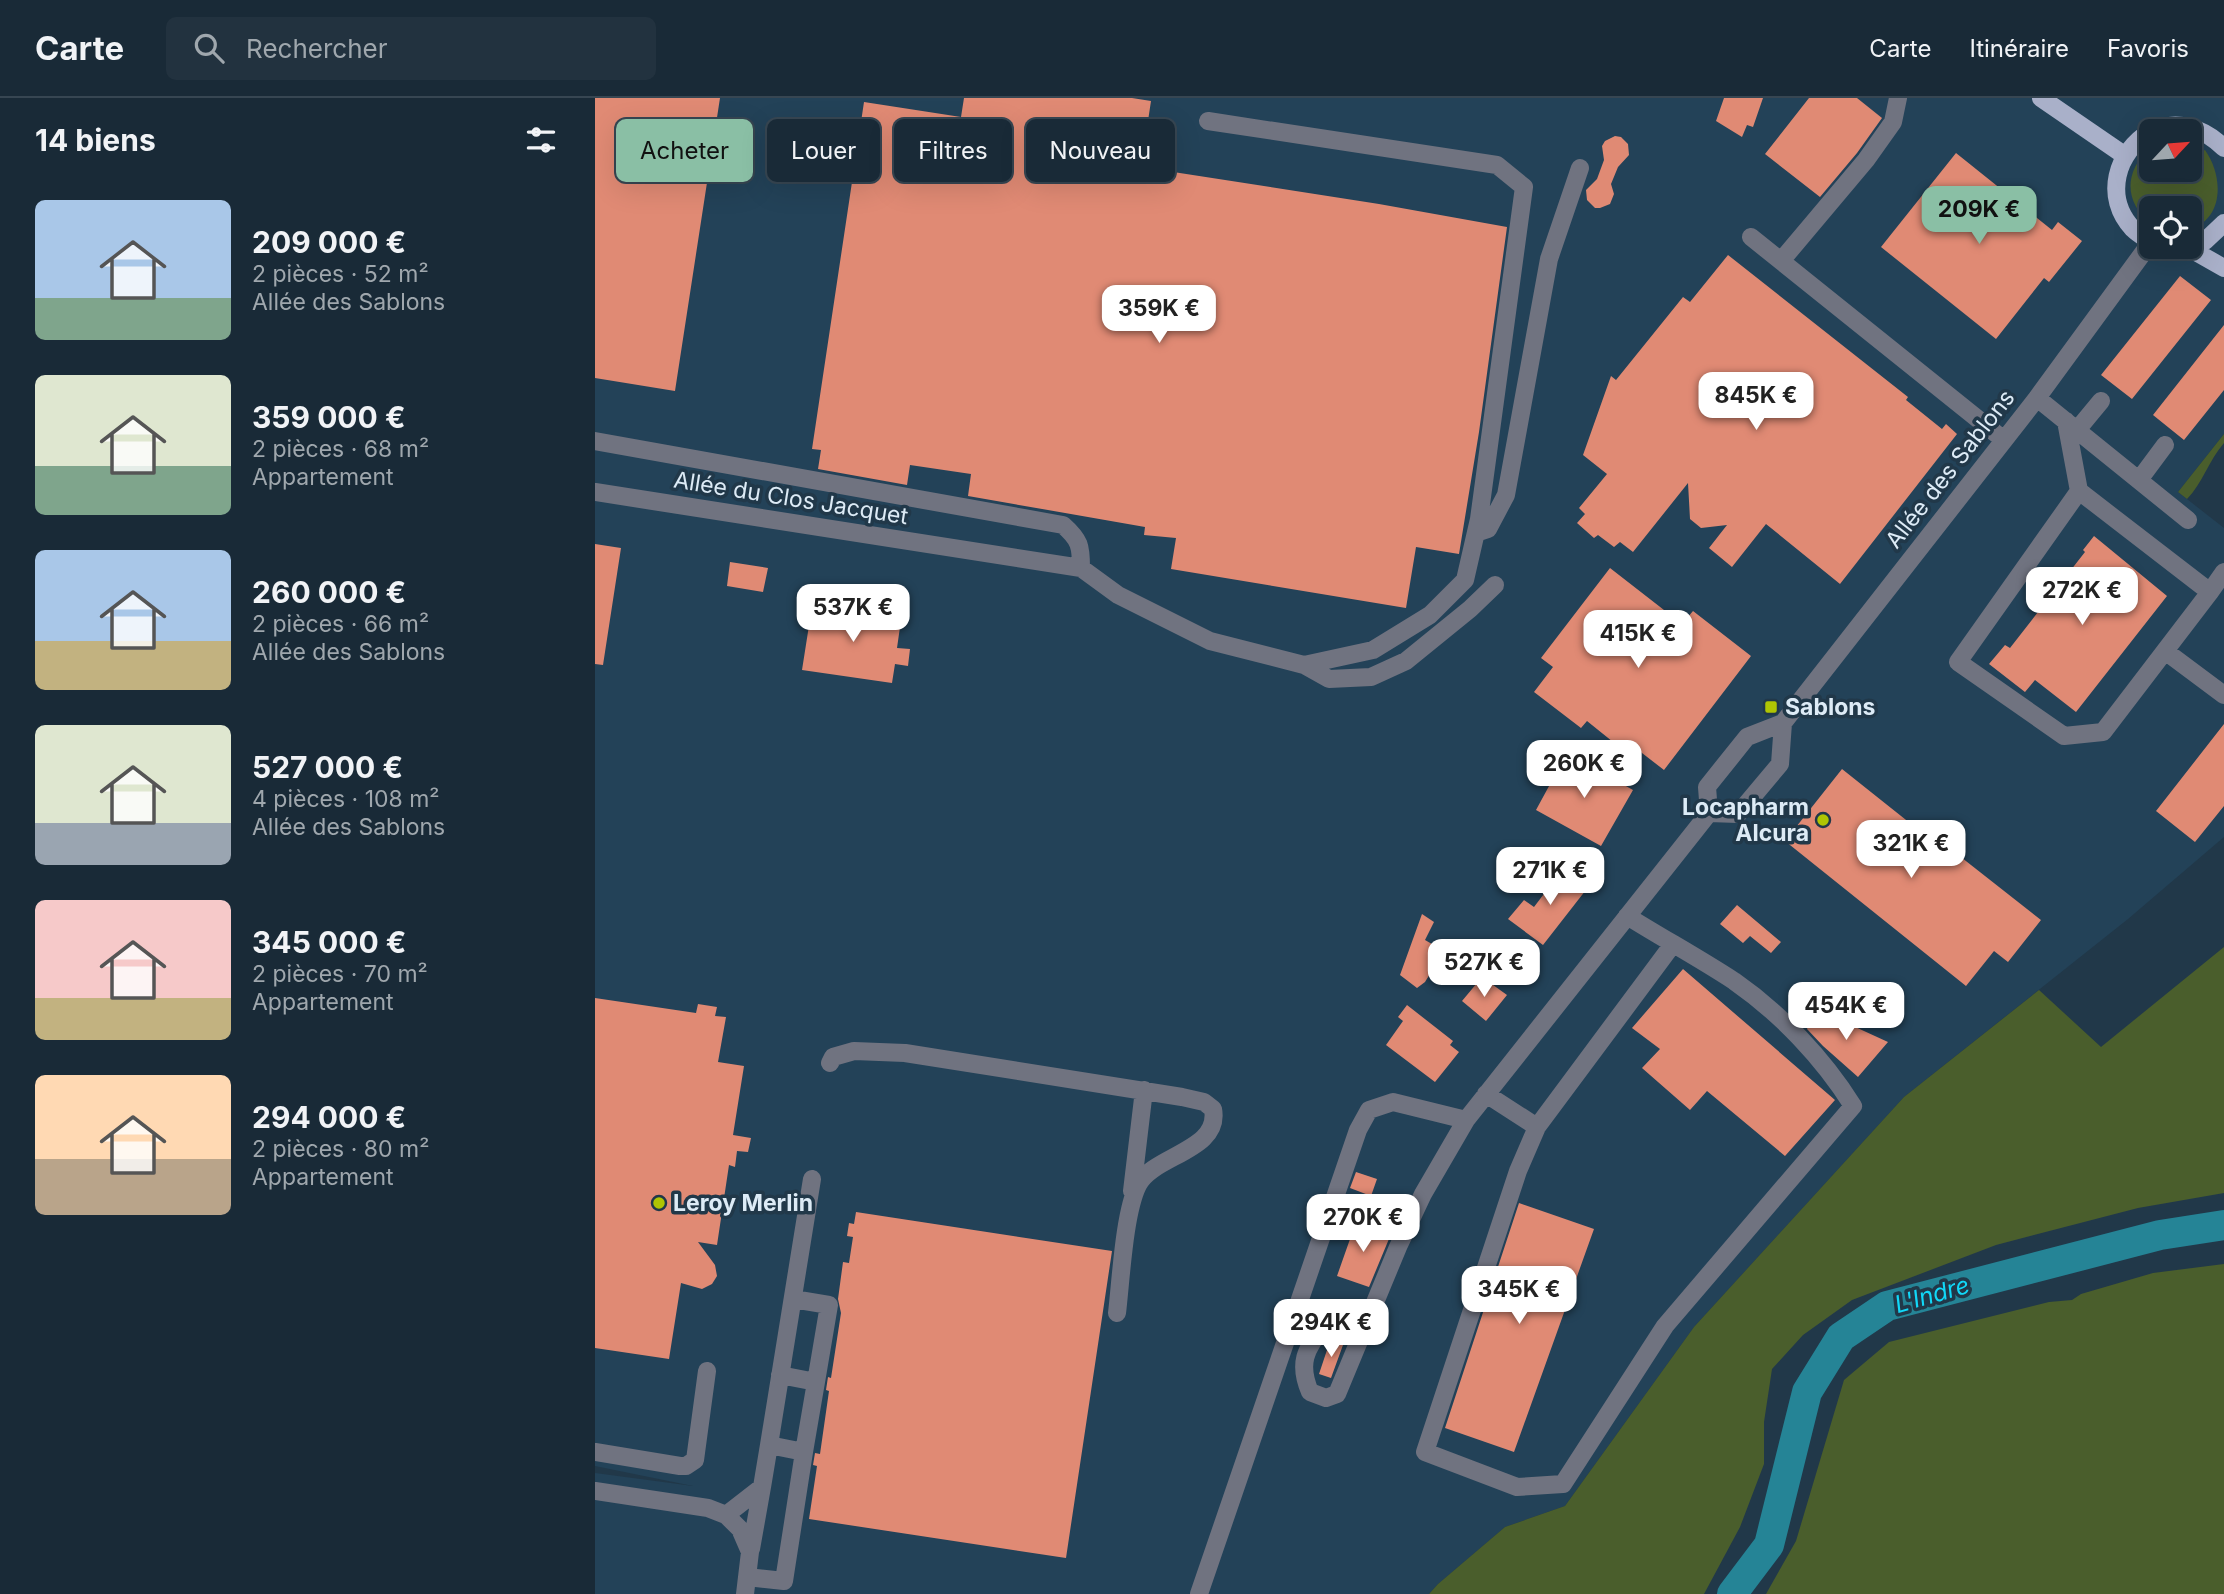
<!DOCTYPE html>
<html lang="fr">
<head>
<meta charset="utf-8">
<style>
  :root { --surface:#192a37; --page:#22323f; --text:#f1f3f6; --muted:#9fa7ad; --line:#374652; --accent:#8abfa5 }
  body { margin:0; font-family:Inter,sans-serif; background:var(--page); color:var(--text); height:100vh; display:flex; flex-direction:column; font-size:26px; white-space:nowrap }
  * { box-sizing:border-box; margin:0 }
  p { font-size:23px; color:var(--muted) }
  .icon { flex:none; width:38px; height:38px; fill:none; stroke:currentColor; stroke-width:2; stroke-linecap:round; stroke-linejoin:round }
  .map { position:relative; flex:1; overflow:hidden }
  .side { display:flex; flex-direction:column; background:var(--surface); width:595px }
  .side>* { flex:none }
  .banner { position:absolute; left:21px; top:21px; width:665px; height:63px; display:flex; gap:14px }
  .needle { width:46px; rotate:64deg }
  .fabs { position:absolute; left:1544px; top:21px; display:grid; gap:14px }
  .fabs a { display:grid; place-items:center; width:63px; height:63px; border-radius:10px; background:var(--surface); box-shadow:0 7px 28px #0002,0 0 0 2px var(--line); font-size:35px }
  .price { position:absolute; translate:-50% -60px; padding:0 16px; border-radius:14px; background:#fff; color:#222; font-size:23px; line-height:46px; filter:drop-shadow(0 2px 4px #0008) }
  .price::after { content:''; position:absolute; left:50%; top:42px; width:21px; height:16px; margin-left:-10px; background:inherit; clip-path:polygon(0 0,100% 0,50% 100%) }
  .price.current { background:var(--accent); color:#111 }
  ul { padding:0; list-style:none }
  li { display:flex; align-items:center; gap:21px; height:175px; padding:0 35px }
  li span { display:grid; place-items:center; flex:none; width:196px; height:140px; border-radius:10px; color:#555 }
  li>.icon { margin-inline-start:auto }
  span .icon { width:84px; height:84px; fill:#fffc; stroke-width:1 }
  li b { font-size:30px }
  h2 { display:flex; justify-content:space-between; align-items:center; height:84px; padding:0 35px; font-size:30px }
  .chip { padding:0 24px; border-radius:10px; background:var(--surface); box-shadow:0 7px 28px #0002,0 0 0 2px var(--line); font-size:24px; line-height:63px }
  .chip.current { background:var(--accent); color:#111 }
  header { display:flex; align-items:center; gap:42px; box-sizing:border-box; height:98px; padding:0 35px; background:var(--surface); border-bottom:2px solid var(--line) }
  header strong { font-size:33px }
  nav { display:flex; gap:38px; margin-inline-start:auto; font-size:24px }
  .search { width:490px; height:63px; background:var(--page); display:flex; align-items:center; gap:18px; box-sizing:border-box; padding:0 24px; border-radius:10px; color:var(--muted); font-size:26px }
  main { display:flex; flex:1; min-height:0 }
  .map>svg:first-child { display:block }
  .built { fill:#234258; fill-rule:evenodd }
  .green { fill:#4a5e2c }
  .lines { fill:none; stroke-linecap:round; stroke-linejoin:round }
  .river { stroke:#258496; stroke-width:30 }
  .building { fill:#e08a74 }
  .minor { stroke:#707380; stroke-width:18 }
  .major { stroke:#a9b0c9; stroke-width:18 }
  .poi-dot { fill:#afc503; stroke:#213849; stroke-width:2.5 }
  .labels { text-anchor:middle; stroke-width:7; stroke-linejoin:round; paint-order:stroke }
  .street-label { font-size:23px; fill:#ddebf6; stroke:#213849 }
  .poi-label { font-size:23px; font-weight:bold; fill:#ddebf6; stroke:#213849; text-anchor:start }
  .water-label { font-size:24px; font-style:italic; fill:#11d8f8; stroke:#213849 }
</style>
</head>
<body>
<header>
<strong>Carte</strong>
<div class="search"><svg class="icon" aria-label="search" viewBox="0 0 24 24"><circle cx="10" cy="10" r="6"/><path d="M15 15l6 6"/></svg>Rechercher</div>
<nav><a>Carte</a><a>Itinéraire</a><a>Favoris</a></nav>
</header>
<main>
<section class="side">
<h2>14 biens<svg class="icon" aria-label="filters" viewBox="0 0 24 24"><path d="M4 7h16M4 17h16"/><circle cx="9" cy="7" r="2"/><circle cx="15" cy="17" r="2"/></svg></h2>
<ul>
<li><span style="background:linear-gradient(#a9c7e8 70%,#7fa58c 0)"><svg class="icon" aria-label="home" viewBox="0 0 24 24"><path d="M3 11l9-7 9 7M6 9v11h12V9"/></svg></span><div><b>209 000 €</b><p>2 pièces · 52 m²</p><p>Allée des Sablons</p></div></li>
<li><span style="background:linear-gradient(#dfe7d0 65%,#7fa58c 0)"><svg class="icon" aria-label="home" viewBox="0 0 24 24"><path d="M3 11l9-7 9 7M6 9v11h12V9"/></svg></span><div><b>359 000 €</b><p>2 pièces · 68 m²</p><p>Appartement</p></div></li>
<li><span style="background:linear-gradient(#a9c7e8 65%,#c2b280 0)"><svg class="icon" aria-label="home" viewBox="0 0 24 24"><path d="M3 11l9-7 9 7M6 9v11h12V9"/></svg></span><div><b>260 000 €</b><p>2 pièces · 66 m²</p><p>Allée des Sablons</p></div></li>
<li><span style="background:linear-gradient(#dfe7d0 70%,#9aa5b1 0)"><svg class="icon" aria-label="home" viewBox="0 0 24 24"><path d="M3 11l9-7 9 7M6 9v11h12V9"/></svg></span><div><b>527 000 €</b><p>4 pièces · 108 m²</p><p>Allée des Sablons</p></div></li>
<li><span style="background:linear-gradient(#f6c9c9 70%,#c2b280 0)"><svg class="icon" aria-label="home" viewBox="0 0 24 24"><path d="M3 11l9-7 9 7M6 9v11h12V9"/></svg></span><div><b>345 000 €</b><p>2 pièces · 70 m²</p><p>Appartement</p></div></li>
<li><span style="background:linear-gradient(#ffd9b3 60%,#b9a48a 0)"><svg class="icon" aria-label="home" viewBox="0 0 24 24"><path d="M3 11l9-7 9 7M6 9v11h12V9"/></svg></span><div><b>294 000 €</b><p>2 pièces · 80 m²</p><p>Appartement</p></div></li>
</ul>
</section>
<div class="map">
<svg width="1629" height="1496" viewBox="0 0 1629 1496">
  <rect width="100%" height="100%" fill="#213849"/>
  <!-- built -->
  <path class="built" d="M0,0H1629V336L1583,394L1629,430V739L1533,821L1309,999L1099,1229L970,1408L910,1429L843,1486L834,1496H0V1375L98,1388L0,1368ZM1556,33H1594V72H1556ZM1556,110H1594V149H1556Z"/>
  <!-- green -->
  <path class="green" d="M1554,50L1556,72H1594V52L1601,56L1610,52C1629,79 1629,121 1594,132V110H1556V127C1529,102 1529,76 1554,50Z
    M1629,336V345C1614,362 1607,386 1592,401L1583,394Z
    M1629,849V1095L1543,1110L1401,1147L1257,1202L1208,1237L1177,1271L1169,1324V1366L1145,1429L1109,1496H834L843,1486L910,1429L970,1408L1099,1229L1309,999L1444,892L1506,949Z
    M1629,1166V1496H1171L1201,1443L1249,1282L1294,1244L1454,1204L1477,1202L1486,1196L1558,1175Z"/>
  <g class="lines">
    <!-- river -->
    <path class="river" d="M1137,1496L1174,1447L1212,1294L1246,1239L1292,1208L1565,1137L1629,1127"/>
  </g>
  <!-- building -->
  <path class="building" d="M0,0H125L80,293L0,280Z
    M369,0H537L556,3L546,69L784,106L912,129L884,334L864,456L821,449L811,510L576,471L581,440L549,437L550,429L373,398L376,376L315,367L312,387L223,371L226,352L217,351L269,4L366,19Z
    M1129,0H1168L1158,29L1152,27L1147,39L1121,23Z
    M1214,0H1262L1287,20L1262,55L1225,99L1170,56Z
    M1020,38L1026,39L1033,46L1034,57L1023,69L1016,86L1019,96L1015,106L1005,110H1000L992,102L991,92L1002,81L1009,62L1007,48L1010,43Z
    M1361,55L1457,132L1463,124L1487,143L1454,184L1449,180L1401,241L1286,149Z
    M1133,157L1313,299L1311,302L1347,331L1351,326L1362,336L1245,486L1171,426L1137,469L1114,450L1132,427L1106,430L1095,421L1093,385L1038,454L1025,444L1019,449L1003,437L999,440L982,425L990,416L984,410L1012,376L988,357L1016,278L1021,282L1088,199L1095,204Z
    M1585,178L1616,202L1537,301L1506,277Z
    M1629,227V292L1589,342L1558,317Z
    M1499,438L1572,498L1481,614L1440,582L1430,594L1394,566L1410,547L1415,550L1490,454L1488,452Z
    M0,446L26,450L8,567L0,566Z
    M135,464L173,470L168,494L132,488Z
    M1015,470L1087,526L1098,513L1156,558L1069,672L1034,645L1028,652L992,623L986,630L939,594L958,569L946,560Z
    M218,502L249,507L248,513L306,522L302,550L315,551L313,568L300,566L297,585L207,572Z
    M1629,626V708L1600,744L1561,713Z
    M972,655L1038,692L1006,748L941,712Z
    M1247,671L1345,749L1348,745L1446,822L1413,864L1399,853L1371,888L1190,743Z
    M970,768L994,788L948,847L913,821L929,802L939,809Z
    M1142,807L1186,844L1176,855L1155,838L1148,845L1125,826Z
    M827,816L839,824L830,842L849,853L830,884L822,890L805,877Z
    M1088,871L1240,1002L1190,1058L1112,993L1095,1012L1047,970L1065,951L1037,930Z
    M887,879L912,897L891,923L867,903Z
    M0,900L101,915L103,906L122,909L120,918L131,919L123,964L149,968L138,1037L156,1040L153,1054L142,1053L140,1069L134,1067L122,1147L103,1144L120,1167L122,1178L117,1186L107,1191L86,1185L74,1261L0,1250Z
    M812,907L858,943L855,947L864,954L840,984L791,947L808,923L803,919Z
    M1221,911L1293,944L1263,979L1228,948L1212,931Z
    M761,1074L782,1081L776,1098L755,1090Z
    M924,1105L999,1131L919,1354L850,1330Z
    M261,1114L517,1153L471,1460L214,1421L222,1368L218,1367L220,1355L225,1356L234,1293L231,1292L233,1279L236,1280L246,1215L243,1201L248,1164L254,1165L258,1139L252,1138L254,1125L259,1126Z
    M761,1124L796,1136L774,1189L742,1178Z
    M735,1243L748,1247L736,1280L724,1276Z"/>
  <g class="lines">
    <!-- minor -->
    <path class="minor" d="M1156,139L1409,342
      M1186,163L1271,62L1298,24L1303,0
      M1442,300L1593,422
      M1471,323L1484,393L1615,494L1629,474
      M1482,332L1506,303
      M0,343L468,427C485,442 486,448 486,470
      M1544,382L1570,347
      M1484,393L1363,564L1469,638L1508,634L1615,494
      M0,394L486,470L523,497L615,543L709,567L778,552L835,517L870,482L884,421L929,89L902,67L613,23
      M881,435L893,431L911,397L954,161L985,70
      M1570,553L1629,597
      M709,567L734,581L776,579L811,563L875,511L900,487
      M1114,715L1143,716L1185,666L1188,625
      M235,965L238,959L259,953L310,955L587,999L609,1004L618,1011C626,1053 558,1057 543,1087C529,1115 526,1182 522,1215
      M891,996L942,1029L923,1073L830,1354L922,1389L968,1386L1070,1228L1258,1008C1228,960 1185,915 1139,883C1104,860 1067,840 1032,818
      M942,1029L1078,846
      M537,1093L549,992
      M198,1201L234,1207L221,1284
      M775,1220L760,1226L729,1228C710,1251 703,1266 715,1294L731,1300L742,1296L803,1149L828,1096L871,1022L1114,715L1112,689L1152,639L1188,625L1442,300L1556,144
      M185,1277L221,1284L209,1354
      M174,1347L217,1081
      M0,1354L85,1368H91L100,1362L112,1273
      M0,1393L113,1410L131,1417L145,1431L155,1454L150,1496
      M131,1417L167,1389L174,1347L209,1354L189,1483L152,1479
      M156,1451L167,1389
      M604,1496L763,1032L774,1012L798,1004L871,1022"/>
    <!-- major -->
    <path class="major" d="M1446,0L1529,57
      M1556,33C1521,54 1508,99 1538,131C1543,136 1550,140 1556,144
      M1556,33C1583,21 1609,30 1629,50
      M1594,148L1610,143L1629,125
      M1572,149H1593
      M1592,149L1629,170"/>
  </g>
  <!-- markers -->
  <g class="poi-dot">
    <rect x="1169" y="602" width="14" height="14" rx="3.5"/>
    <circle cx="1228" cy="722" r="7"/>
    <circle cx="64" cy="1105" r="7"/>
  </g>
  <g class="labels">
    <!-- street labels -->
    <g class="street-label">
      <text transform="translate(1355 371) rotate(-52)" y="8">Allée des Sablons</text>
      <text transform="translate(196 400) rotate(9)" y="8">Allée du Clos Jacquet</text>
    </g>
    <!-- poi labels -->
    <g class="poi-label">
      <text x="1190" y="617">Sablons</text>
      <text x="1214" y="717" text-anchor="end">Locapharm<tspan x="1214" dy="26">Alcura</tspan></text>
      <text x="78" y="1113">Leroy Merlin</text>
    </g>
    <!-- water labels -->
    <g class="water-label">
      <text transform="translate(1337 1197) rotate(-16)" y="8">L'Indre</text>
    </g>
  </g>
</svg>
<div class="fabs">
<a><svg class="needle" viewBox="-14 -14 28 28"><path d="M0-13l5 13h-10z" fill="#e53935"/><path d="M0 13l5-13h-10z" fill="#9fa7ad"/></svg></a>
<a><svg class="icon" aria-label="locate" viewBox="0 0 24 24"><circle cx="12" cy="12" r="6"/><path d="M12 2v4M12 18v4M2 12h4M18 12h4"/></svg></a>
</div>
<b class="price current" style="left:1384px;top:148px">209K €</b>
<b class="price" style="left:564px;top:247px">359K €</b>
<b class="price" style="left:1161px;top:334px">845K €</b>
<b class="price" style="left:1487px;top:529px">272K €</b>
<b class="price" style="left:258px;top:546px">537K €</b>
<b class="price" style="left:1043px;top:572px">415K €</b>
<b class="price" style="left:989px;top:702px">260K €</b>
<b class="price" style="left:1316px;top:782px">321K €</b>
<b class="price" style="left:955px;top:809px">271K €</b>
<b class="price" style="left:889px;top:901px">527K €</b>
<b class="price" style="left:1251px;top:944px">454K €</b>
<b class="price" style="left:768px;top:1156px">270K €</b>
<b class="price" style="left:924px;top:1228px">345K €</b>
<b class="price" style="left:736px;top:1261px">294K €</b>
<div class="banner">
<a class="chip current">Acheter</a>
<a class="chip">Louer</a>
<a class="chip">Filtres</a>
<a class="chip">Nouveau</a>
</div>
</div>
</main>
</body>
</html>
